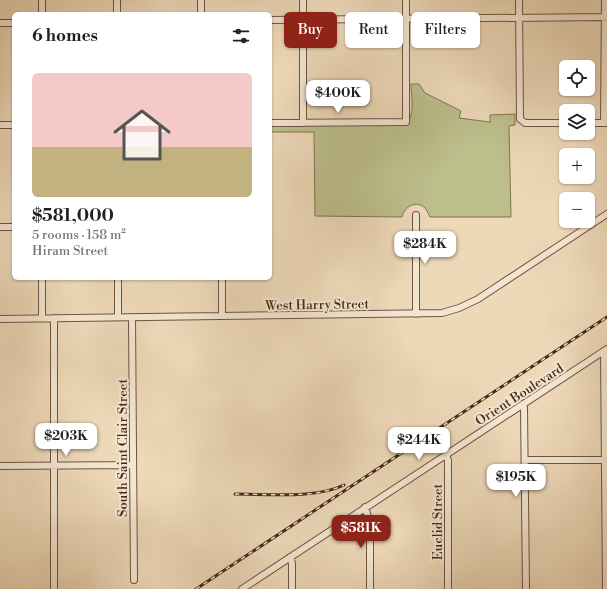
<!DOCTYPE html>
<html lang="en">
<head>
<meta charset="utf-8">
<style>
  :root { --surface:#fff; --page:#f2f2f2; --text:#202124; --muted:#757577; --accent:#8f2418 }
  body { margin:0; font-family:"Libre Bodoni",serif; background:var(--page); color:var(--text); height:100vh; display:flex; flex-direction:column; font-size:15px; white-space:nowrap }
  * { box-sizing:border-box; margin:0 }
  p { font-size:13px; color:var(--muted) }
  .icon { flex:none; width:22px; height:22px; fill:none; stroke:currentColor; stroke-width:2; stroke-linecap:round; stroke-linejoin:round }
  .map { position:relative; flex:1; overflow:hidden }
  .side { position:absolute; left:12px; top:12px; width:260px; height:268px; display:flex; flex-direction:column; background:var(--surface); border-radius:6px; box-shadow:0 1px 3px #0004 }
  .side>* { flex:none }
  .guide { position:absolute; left:284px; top:12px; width:263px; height:36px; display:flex; gap:8px }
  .buttons { position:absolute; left:559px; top:60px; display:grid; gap:8px }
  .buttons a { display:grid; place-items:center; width:36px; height:36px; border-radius:6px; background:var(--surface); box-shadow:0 1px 3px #0004; font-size:20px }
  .price { position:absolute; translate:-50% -34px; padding:0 9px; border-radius:8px; background:#fff; color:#222; font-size:13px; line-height:26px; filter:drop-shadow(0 1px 2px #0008) }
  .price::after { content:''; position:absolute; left:50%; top:24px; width:12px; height:9px; margin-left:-6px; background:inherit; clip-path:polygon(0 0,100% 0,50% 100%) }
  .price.current { background:var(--accent); color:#fff }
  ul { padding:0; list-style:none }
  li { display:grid; align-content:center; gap:8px; height:212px; padding:0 20px }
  li span { display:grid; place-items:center; height:124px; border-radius:6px; color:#555 }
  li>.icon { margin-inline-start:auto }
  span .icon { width:72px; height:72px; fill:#fffc; stroke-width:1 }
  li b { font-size:17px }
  h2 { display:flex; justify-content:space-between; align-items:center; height:48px; padding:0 20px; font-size:17px }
  .chip { padding:0 14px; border-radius:6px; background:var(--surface); box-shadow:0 1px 3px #0004; font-size:14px; line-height:36px }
  .chip.current { background:var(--accent); color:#fff }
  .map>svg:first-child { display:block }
  .green { fill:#bcbe8c; stroke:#827253 }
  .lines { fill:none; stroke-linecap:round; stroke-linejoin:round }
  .minor-casing { stroke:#705342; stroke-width:8 }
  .minor { stroke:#f3e6d1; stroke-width:6 }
  .rail-casing { stroke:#47271a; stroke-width:3 }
  .rail { stroke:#f3e6d1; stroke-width:1.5; stroke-dasharray:4.5; stroke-linecap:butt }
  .labels { text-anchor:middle; stroke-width:4; stroke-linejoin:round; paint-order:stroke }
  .street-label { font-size:13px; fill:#47271a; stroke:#f3e6d1 }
</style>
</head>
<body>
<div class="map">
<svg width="607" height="589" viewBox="0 0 607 589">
  <rect width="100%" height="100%" fill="#edd8b8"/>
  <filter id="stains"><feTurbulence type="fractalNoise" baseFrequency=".005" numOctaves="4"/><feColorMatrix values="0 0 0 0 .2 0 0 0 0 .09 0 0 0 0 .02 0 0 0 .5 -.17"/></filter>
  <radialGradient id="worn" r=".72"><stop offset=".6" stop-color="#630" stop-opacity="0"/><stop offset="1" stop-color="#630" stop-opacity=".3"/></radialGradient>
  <!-- green -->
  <path class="green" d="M411,84H419L425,93L461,111L459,118L490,122V115L515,114V125L509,126L511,217H430C428,214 427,210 425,208C417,200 404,206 402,217L315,216L314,132H270V126L405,125C416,116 411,97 411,84Z"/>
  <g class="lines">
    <defs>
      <path id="minor" d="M42,0V14
        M519,0L520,119L525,123H566
        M117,14V0
        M201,14V0
        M270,20L607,17
        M0,23H14
        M270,123L406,122V0
        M303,123V0
        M588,123H607
        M604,123L605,0
        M0,125H14
        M416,215V314
        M0,227H14
        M42,278V318
        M118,278V317
        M222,278V316
        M132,317L134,580
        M54,318V589
        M0,319L442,313L459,308L478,299L607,214
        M604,351L606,589
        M523,404L524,408L526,589
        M446,455L448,460V589
        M525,460H607
        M0,466L133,465
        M365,507L370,523V589
        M290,557L292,563V589
        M242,589L607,349"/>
    </defs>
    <!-- minor casing -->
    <use href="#minor" class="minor-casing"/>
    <!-- minor -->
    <use href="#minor" class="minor"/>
    <defs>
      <path id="rail" d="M235,494C267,494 316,499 344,485
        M196,589L607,317"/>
    </defs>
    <!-- rail casing -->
    <use href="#rail" class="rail-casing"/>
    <!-- rail -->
    <use href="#rail" class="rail"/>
  </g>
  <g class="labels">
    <!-- street labels -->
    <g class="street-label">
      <text transform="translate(317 304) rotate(-1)" y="5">West Harry Street</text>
      <text transform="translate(519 394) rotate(-33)" y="5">Orient Boulevard</text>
      <text transform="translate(122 448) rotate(-90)" y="5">South Saint Clair Street</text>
      <text transform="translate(437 522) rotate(-90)" y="5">Euclid Street</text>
    </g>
  </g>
  <rect width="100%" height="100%" filter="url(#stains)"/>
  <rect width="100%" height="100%" fill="url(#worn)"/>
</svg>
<div class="buttons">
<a><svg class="icon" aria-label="locate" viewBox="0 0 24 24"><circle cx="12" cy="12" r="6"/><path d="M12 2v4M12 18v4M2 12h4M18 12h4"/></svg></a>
<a><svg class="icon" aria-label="layers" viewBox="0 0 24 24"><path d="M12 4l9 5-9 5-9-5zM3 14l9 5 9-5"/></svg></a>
<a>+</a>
<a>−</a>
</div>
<b class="price" style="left:338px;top:114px">$400K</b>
<b class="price" style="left:425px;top:265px">$284K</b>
<b class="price" style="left:66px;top:457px">$203K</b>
<b class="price" style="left:419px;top:461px">$244K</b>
<b class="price" style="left:516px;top:498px">$195K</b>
<b class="price current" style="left:361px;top:549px">$581K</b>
<div class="guide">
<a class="chip current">Buy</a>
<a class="chip">Rent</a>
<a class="chip">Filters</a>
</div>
<section class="side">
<h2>6 homes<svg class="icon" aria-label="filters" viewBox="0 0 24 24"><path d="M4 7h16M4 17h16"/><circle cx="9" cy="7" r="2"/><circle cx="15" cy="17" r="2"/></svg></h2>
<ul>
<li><span style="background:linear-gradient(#f6c9c9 60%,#c2b280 0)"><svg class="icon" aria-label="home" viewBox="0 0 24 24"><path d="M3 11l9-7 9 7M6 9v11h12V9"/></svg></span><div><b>$581,000</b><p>5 rooms · 158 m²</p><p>Hiram Street</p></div></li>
</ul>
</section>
</div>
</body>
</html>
